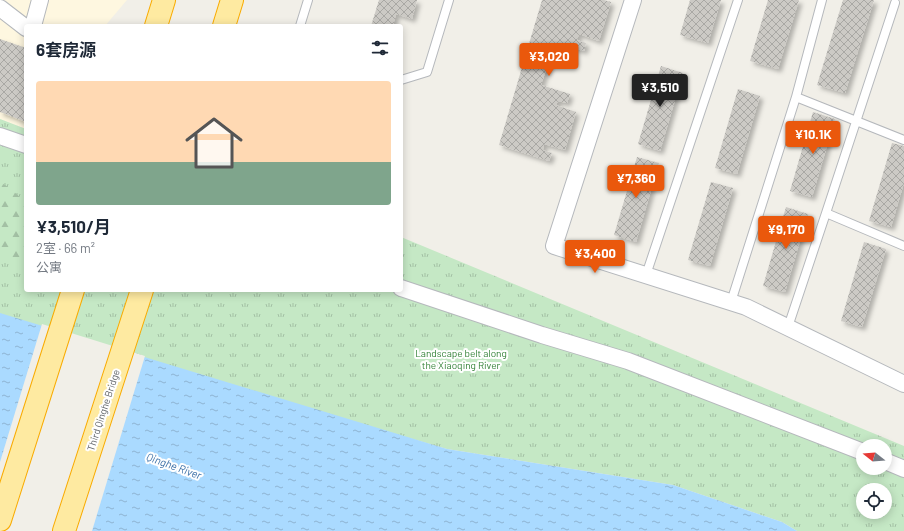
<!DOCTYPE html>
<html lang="zh">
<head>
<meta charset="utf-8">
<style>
  :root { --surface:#fff; --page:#f2f2f3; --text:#1f2937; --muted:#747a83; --accent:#ea580c }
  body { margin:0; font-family:Barlow,"Noto Sans SC",sans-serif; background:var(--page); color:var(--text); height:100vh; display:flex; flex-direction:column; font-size:15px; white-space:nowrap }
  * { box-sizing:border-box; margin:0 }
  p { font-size:13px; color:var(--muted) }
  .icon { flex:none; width:22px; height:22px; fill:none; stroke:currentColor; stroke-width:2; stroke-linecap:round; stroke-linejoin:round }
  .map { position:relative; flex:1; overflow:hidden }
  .side { position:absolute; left:24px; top:24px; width:379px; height:268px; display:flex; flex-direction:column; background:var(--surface); border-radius:4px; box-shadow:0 2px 10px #0003 }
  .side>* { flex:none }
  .needle { width:26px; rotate:287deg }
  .tools { position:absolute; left:856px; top:439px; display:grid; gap:8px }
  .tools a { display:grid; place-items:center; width:36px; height:36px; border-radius:50%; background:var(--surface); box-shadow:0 2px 10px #0003; font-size:20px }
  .price { position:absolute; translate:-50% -34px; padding:0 9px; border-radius:4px; background:var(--accent); color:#fff; font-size:13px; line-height:26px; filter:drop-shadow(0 1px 2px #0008) }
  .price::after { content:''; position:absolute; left:50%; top:24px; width:12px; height:9px; margin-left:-6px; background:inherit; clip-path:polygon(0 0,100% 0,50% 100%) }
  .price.active { background:#222; color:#fff }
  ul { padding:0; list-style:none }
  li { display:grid; align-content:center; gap:8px; height:212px; padding:0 12px }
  li span { display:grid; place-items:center; height:124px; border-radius:4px; color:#555 }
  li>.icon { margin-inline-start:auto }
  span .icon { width:72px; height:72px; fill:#fffc; stroke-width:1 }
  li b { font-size:17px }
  h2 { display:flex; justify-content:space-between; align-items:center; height:48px; padding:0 12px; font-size:17px }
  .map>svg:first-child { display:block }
  .commercial { fill:#fef7e0 }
  .grass { fill:url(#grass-tufts); fill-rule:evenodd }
  .forest { fill:url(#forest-firs) }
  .water { fill:url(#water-ripples) }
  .pier { fill:#f1efe8 }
  .building { fill:url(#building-cross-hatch); filter:url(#shadow) }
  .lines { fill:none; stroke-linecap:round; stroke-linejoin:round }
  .service-casing { stroke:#b5b8bc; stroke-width:10 }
  .minor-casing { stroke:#b5b8bc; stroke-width:18 }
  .trunk-casing { stroke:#f9ab00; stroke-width:24 }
  .service { stroke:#fff; stroke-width:8 }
  .minor { stroke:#fff; stroke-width:16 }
  .trunk { stroke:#feeaa1; stroke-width:22 }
  .labels { text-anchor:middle; stroke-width:4; stroke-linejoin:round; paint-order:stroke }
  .park-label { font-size:10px; fill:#348238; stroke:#fff }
  .street-label { font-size:10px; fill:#5f6368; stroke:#fff }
  .water-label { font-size:11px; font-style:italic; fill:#4174aa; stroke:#fff }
</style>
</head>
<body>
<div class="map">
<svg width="904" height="531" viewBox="0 0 904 531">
  <defs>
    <pattern id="grass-tufts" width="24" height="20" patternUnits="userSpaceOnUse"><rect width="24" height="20" fill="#c5e8c5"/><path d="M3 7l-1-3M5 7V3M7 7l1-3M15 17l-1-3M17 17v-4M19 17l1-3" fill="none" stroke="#a3c0a4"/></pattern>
    <pattern id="forest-firs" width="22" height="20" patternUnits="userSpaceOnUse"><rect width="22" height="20" fill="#c5e8c5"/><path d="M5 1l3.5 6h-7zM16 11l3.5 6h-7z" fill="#a3c0a4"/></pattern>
    <pattern id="water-ripples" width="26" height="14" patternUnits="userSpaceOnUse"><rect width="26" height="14" fill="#aadaff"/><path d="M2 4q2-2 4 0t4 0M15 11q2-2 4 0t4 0" fill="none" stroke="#8eb4d2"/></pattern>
    <pattern id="building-cross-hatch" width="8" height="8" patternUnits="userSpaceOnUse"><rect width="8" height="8" fill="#cccac5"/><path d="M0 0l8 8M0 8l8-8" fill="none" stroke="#a9a8a4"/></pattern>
    <filter id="shadow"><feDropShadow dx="3.5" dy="3.5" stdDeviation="2" flood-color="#0004"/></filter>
  </defs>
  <rect width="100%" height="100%" fill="#f1efe8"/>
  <!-- commercial -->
  <path class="commercial" d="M0,0H127L105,26H26V129L0,119Z"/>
  <!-- grass -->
  <path class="grass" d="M0,119L26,129V290H401V237L904,446V531H797L782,522L673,485L447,449L195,376L0,314ZM863,446H885V468H863ZM863,490H885V512H863Z"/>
  <!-- forest -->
  <path class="forest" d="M0,182L10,188L26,203V258H0Z"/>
  <!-- water -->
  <path class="water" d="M0,313L447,449L673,485L782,522L797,531H29L0,516Z"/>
  <!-- pier -->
  <path class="pier" d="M42,324L145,356L92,531H25L0,518V462Z"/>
  <!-- building -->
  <path class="building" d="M379,0H417L412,19L396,14L393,26H371Z
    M542,0H604L611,2L599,41L579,34L577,40L586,43L584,51L555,43L541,85L570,94L567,103L558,101L556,105L576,112L565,150L544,144L543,150L552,153L549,161L499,145Z
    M690,0H721L708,43L680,35Z
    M768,0H799L778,69L750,61Z
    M843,0H874L845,93L817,85Z
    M0,39L26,48V122L0,112Z
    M661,66L683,73L660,151L638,144Z
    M738,89L760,96L737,174L715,168Z
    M813,112L835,119L812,197L790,191Z
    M892,143L904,146V183L891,227L869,221Z
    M637,157L659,163L636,242L614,235Z
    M711,182L733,188L710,266L688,260Z
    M786,207L808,214L785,292L763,286Z
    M864,242L886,249L862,327L841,321Z"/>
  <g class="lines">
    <defs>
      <path id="service" d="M895,3L826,213L904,246
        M300,26L308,0
        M401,80L427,72L449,0
        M796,97L822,0
        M646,275L738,0
        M731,302L796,97L904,140
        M788,327L826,213"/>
      <path id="minor" d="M633,0L554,246L746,307L904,384
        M0,8L26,28
        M33,26L40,0
        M0,136L26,145
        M401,288L542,335L628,361L863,452
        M885,461L904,469"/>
      <path id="trunk" d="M156,26L164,0
        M224,26L232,0
        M0,520L73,290
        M64,531L142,290"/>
    </defs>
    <!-- service casing -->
    <use href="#service" class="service-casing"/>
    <!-- minor casing -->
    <use href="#minor" class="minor-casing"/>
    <!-- trunk casing -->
    <use href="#trunk" class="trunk-casing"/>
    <!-- service -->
    <use href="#service" class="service"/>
    <!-- minor -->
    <use href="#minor" class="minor"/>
    <!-- trunk -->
    <use href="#trunk" class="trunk"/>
  </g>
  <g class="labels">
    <!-- park labels -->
    <g class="park-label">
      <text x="461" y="357">Landscape belt along<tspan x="461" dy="12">the Xiaoqing River</tspan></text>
    </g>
    <!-- street labels -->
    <g class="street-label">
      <text transform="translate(103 410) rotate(-72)" y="4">Third Qinghe Bridge</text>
    </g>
    <!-- water labels -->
    <g class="water-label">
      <text transform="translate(174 466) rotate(20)" y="4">Qinghe River</text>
    </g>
  </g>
</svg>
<div class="tools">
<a><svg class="needle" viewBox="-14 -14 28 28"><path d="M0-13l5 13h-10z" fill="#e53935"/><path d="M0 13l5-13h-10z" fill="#747a83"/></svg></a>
<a><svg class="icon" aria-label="locate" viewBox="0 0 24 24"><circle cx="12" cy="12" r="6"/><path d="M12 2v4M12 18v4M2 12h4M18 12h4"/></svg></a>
</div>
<b class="price" style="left:549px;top:77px">¥3,020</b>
<b class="price active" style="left:660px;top:108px">¥3,510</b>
<b class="price" style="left:813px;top:155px">¥10.1K</b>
<b class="price" style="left:636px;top:199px">¥7,360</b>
<b class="price" style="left:786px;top:250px">¥9,170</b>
<b class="price" style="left:595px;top:274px">¥3,400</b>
<section class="side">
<h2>6套房源<svg class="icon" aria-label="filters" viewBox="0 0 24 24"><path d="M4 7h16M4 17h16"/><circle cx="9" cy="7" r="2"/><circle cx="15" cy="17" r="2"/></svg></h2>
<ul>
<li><span style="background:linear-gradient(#ffd9b3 65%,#7fa58c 0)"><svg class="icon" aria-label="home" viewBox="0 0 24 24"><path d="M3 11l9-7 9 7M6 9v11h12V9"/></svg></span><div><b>¥3,510/月</b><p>2室 · 66 m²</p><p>公寓</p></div></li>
</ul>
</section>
</div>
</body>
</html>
